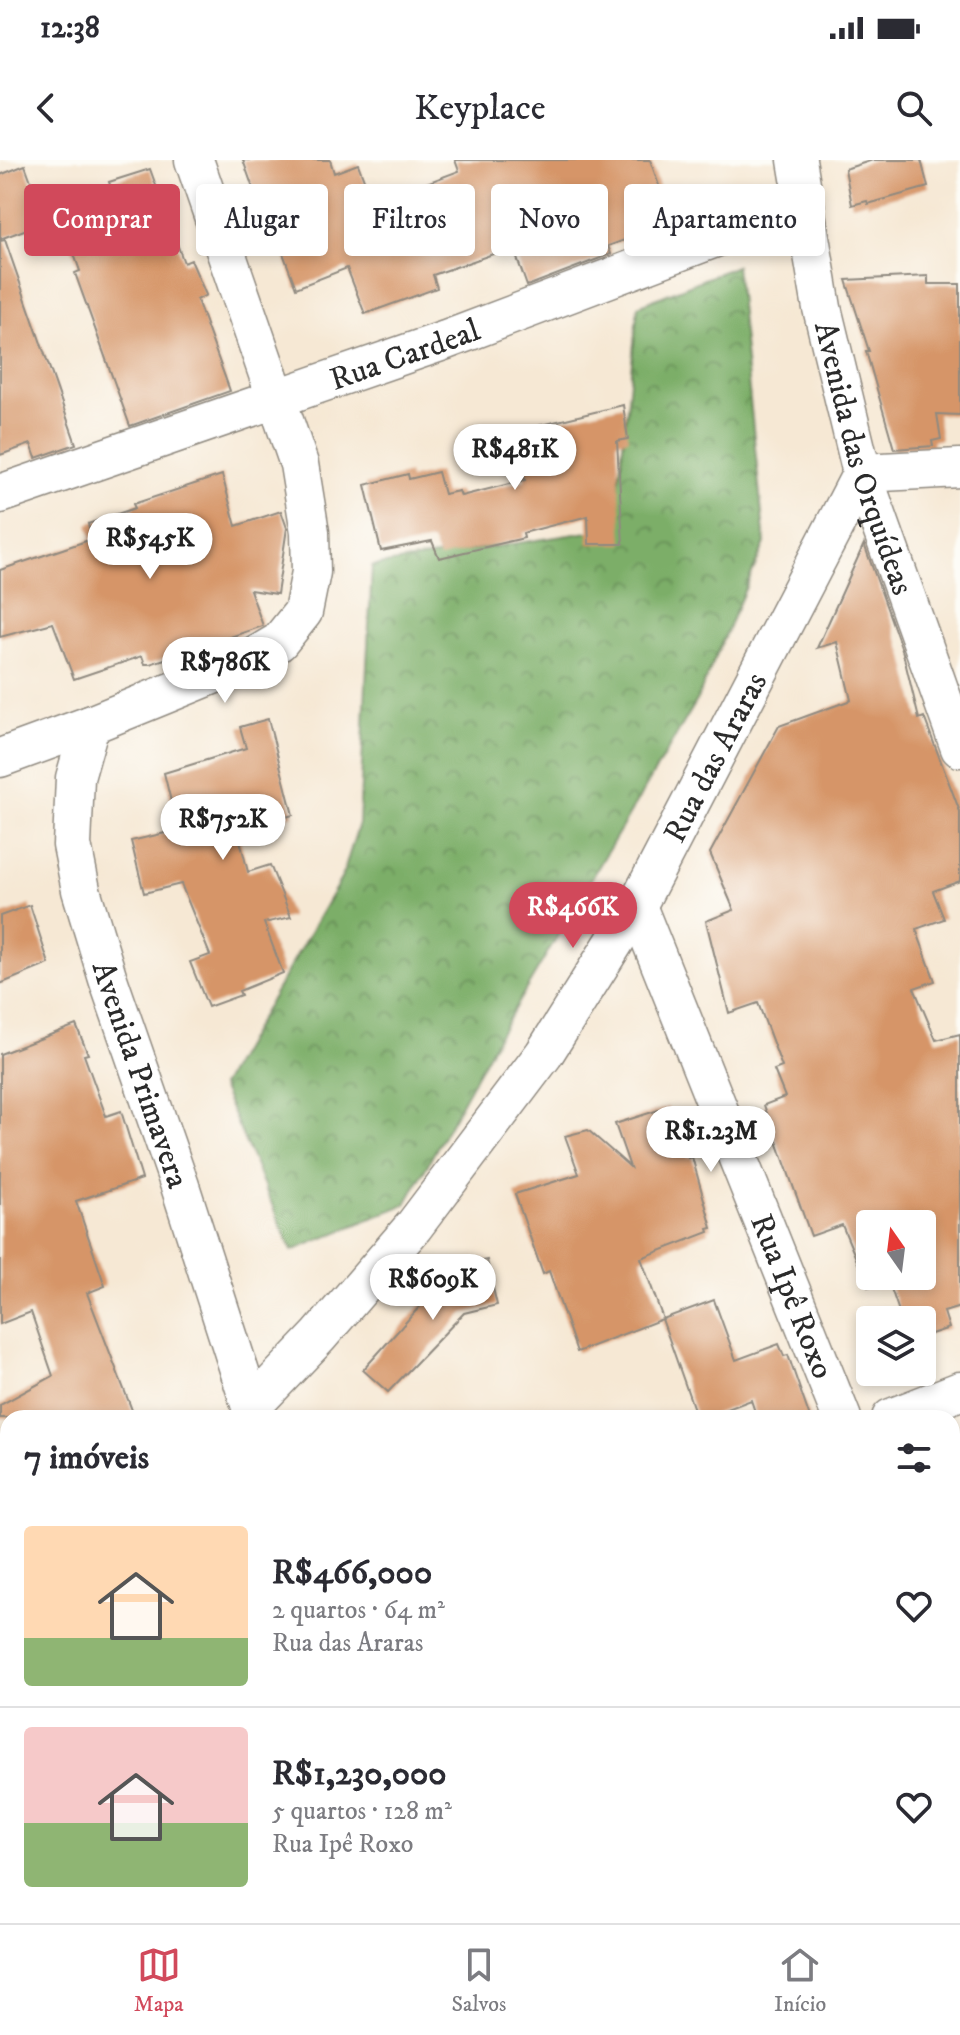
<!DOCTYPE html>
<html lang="pt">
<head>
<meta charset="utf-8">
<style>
  :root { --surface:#fff; --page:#f7f7f7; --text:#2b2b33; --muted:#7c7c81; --line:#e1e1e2; --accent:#d1495b }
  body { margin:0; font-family:"IM FELL DW Pica",serif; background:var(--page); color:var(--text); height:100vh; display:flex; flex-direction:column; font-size:30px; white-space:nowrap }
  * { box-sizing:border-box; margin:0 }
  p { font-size:26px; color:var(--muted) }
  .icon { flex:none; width:44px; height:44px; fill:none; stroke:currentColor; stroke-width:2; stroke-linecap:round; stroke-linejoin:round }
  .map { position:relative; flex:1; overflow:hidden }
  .side { position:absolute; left:0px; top:1250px; width:960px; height:514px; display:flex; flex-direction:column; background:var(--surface); border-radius:24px 24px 0 0; box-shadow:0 4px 12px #0003 }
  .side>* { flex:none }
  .top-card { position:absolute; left:24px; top:24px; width:912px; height:72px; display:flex; gap:16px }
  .needle { width:52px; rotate:346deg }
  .tools { position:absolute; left:856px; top:1050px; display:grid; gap:16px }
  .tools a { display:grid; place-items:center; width:80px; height:80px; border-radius:8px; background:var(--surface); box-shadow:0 4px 12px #0003; font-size:40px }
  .price { position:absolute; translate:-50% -68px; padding:0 18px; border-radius:28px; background:#fff; color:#222; font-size:26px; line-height:52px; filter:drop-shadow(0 2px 4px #0008) }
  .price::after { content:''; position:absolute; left:50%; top:48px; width:24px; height:18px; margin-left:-12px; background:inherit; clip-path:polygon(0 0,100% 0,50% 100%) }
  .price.selected { background:var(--accent); color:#fff }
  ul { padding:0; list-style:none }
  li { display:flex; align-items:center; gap:24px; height:200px; padding:0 24px }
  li+li { border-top:2px solid var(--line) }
  li span { display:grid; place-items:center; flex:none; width:224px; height:160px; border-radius:8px; color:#555 }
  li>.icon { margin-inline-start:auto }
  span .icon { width:96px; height:96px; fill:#fffc; stroke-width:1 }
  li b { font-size:34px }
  h2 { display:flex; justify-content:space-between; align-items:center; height:96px; padding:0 24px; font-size:34px }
  .pill { padding:0 28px; border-radius:8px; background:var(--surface); box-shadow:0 4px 12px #0003; font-size:28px; line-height:72px }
  .pill.selected { background:var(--accent); color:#fff }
  .status { display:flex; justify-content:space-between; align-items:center; height:56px; padding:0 40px; background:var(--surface); direction:ltr }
  .status svg { height:22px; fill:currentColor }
  header { display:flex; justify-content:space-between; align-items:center; height:104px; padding:0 24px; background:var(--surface); font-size:36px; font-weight:600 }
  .dock { display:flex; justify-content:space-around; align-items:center; height:112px; border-top:2px solid var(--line); background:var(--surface); font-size:22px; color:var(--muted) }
  .dock a { display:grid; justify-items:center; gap:4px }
  .dock .selected { color:var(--accent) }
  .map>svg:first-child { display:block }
  .forest { fill:url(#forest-crowns); stroke:#546c4a; stroke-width:2 }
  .building { fill:#d69567; fill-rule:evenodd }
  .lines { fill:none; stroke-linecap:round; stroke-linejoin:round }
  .minor-casing { stroke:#908a80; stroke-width:41 }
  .minor { stroke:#fff; stroke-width:38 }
  .labels { text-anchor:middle; stroke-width:6; stroke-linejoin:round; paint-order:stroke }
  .street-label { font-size:32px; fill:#2b2b2b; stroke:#fdfcf7 }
</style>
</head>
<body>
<div class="status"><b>12:38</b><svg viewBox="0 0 49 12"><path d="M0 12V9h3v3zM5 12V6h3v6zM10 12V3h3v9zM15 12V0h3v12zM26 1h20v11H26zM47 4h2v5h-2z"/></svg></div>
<header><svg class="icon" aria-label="back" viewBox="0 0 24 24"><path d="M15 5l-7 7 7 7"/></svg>Keyplace<svg class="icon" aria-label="search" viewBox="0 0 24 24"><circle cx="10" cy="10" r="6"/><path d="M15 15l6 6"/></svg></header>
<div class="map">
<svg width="960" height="1763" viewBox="0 0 960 1763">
  <defs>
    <pattern id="forest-crowns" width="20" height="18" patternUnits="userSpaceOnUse" patternTransform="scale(2)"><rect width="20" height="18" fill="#7cae68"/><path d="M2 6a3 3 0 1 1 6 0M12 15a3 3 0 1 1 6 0" fill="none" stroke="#668e56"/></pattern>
  </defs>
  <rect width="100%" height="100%" fill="#fdfcf7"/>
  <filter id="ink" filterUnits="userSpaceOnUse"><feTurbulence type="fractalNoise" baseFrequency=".0125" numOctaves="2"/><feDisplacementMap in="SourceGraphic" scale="16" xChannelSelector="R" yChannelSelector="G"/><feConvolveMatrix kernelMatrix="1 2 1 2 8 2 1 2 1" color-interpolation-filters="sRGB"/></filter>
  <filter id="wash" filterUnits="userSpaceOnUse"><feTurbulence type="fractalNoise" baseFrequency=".006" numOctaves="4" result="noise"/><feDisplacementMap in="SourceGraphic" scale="32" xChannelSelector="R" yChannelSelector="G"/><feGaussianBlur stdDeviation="1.8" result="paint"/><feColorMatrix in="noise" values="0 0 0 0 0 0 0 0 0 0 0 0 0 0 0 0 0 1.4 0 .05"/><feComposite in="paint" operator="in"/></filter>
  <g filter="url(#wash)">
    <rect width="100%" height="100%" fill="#f6e8d4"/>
    <!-- forest -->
    <path class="forest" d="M736,106L765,383L696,542L497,878L406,1044L292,1091L221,926L342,717L359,663L372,406L614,368L638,146Z"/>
    <g id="blocks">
      <!-- building -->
      <path class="building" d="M243,0H330L334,13L358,4L373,43L459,11L455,0H650L670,57L643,67L644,73L608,86L611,94L527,126L513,87L433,115L437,128L365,154L347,108L296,128L277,77L273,79L271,72L267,74L251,32L254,31Z
        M873,0H921L928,27L868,44L867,41L852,45L845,9Z
        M25,5L46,62L0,79V15Z
        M150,9L184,103L191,100L206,135L197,140L230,231L130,266L75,113L80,111L68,77L121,59L109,22Z
        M5,80L76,284L36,298L31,284L0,295V81Z
        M928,116V124H960V255L937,254L941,279L932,281L933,286L894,289L866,191H869L846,120Z
        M623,245L628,279L617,281L623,384H589L588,356L523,373L524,378L439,398L432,381L381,391L365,325L408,314L409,319L438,312L444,334L459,331L461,336L525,320L513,272Z
        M222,315L236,366L281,351L287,368L277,434L250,430L263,466L150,504H145L142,496L74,519L53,463L0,477V410L92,379L88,364L135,348L133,344Z
        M864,384L903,493L919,559L924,557L960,652V721L933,731L944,759L916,769L935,821L914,828L936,880L960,874V1147L944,1152L949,1168L922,1177V1160H902L888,1120L868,1127L842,1065L811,1076L764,945L785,937L774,910L782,907L758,843L729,853L706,761L734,750L710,693L779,566L851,540L837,482L817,488ZM870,1064H922V1116H870Z
        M268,559L293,655L267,662L261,642L232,649L248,712L270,705L291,757L264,763L283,813L239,831L241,835L208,847L190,802L210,795L181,724L144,733L131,681L178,670L164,613L246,588L240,567Z
        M30,745L49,804L0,824V756Z
        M76,865L88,894L84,895L106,956L121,951L142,1019L76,1041L105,1126L87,1133L135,1258H0V1245L53,1216L31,1152L0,1164V894Z
        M668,947L688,998L692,997L712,1068L708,1069L709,1072L641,1098L663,1159L714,1140L736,1200L779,1184L784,1196L788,1195L810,1258H757L751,1240L704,1258H697L662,1159L577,1192L549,1111L543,1114L515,1034L579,1014L565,976L588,970L630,1007L615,964Z
        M487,1100L492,1122L495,1121L492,1124L497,1145L464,1153L388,1232L363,1210L431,1134L453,1130L448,1108Z"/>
    </g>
  </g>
  <g filter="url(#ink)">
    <use href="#blocks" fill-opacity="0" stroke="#908a80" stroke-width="2"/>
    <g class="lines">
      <defs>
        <g id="minor">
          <path id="s1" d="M797,0L822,148L862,313L960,588"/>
          <path id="s2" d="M0,334L446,180L805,44"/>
          <path id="s3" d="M90,565L75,618L72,685L81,730L108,819L180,1026L251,1247L257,1258"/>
          <path d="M0,598L90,565L247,501L279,482L303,452L311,412L310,372L299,304L194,0"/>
          <path id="s4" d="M637,746L842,1258"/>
          <path id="s5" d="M251,1247L319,1176L414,1066L544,894L637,746L862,313L960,308"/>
          <path d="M891,1258L960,1231"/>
          <path d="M0,1566L8,1587"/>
          <path d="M952,1575L960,1598"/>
          <path d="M71,1756L74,1763"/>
          <path d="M657,1756L659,1763"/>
        </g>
      </defs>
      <!-- minor casing -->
      <use href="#minor" class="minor-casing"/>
      <!-- minor -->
      <use href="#minor" class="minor"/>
    </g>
  </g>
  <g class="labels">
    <!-- street labels -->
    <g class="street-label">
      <text dy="11" stroke="none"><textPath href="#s2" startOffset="428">Rua Cardeal</textPath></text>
      <text dy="11" stroke="none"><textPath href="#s1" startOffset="306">Avenida das Orquídeas</textPath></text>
      <text dy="11" stroke="none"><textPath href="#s5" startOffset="802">Rua das Araras</textPath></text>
      <text dy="11" stroke="none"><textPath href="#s3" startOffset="362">Avenida Primavera</textPath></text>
      <text dy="11" stroke="none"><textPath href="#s4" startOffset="420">Rua Ipê Roxo</textPath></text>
    </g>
  </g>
</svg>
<div class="tools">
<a><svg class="needle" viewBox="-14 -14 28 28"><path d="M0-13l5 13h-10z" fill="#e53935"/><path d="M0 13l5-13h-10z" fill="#7c7c81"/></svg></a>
<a><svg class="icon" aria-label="layers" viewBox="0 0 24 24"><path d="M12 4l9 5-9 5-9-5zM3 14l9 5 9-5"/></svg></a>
</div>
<b class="price" style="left:515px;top:332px">R$481K</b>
<b class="price" style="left:150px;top:421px">R$545K</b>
<b class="price" style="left:225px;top:545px">R$786K</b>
<b class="price" style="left:223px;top:702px">R$752K</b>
<b class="price selected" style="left:573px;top:790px">R$466K</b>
<b class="price" style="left:711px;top:1014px">R$1.23M</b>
<b class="price" style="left:433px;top:1162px">R$609K</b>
<div class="top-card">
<a class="pill selected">Comprar</a>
<a class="pill">Alugar</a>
<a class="pill">Filtros</a>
<a class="pill">Novo</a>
<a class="pill">Apartamento</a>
</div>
<section class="side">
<h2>7 imóveis<svg class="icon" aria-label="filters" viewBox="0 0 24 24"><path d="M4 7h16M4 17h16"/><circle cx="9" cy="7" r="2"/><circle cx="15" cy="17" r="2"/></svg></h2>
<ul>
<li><span style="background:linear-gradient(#ffd9b3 70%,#8fb573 0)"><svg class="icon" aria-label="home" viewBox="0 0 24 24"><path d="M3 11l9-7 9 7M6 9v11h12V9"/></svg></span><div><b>R$466,000</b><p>2 quartos · 64 m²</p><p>Rua das Araras</p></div><svg class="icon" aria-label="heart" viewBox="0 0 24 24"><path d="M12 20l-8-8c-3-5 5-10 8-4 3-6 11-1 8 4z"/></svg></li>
<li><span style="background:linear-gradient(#f6c9c9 60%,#8fb573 0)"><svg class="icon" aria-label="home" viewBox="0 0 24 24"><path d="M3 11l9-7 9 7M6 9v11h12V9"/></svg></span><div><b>R$1,230,000</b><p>5 quartos · 128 m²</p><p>Rua Ipê Roxo</p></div><svg class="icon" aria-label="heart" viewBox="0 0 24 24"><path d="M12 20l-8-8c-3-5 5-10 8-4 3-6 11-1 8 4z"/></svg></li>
</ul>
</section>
</div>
<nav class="dock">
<a class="selected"><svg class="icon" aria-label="map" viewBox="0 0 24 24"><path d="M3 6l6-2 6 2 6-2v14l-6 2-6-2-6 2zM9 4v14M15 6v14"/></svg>Mapa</a>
<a><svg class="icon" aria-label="saved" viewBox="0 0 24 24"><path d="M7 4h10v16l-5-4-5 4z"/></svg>Salvos</a>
<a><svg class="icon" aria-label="home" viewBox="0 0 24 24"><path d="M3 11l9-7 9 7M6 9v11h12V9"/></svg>Início</a>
</nav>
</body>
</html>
